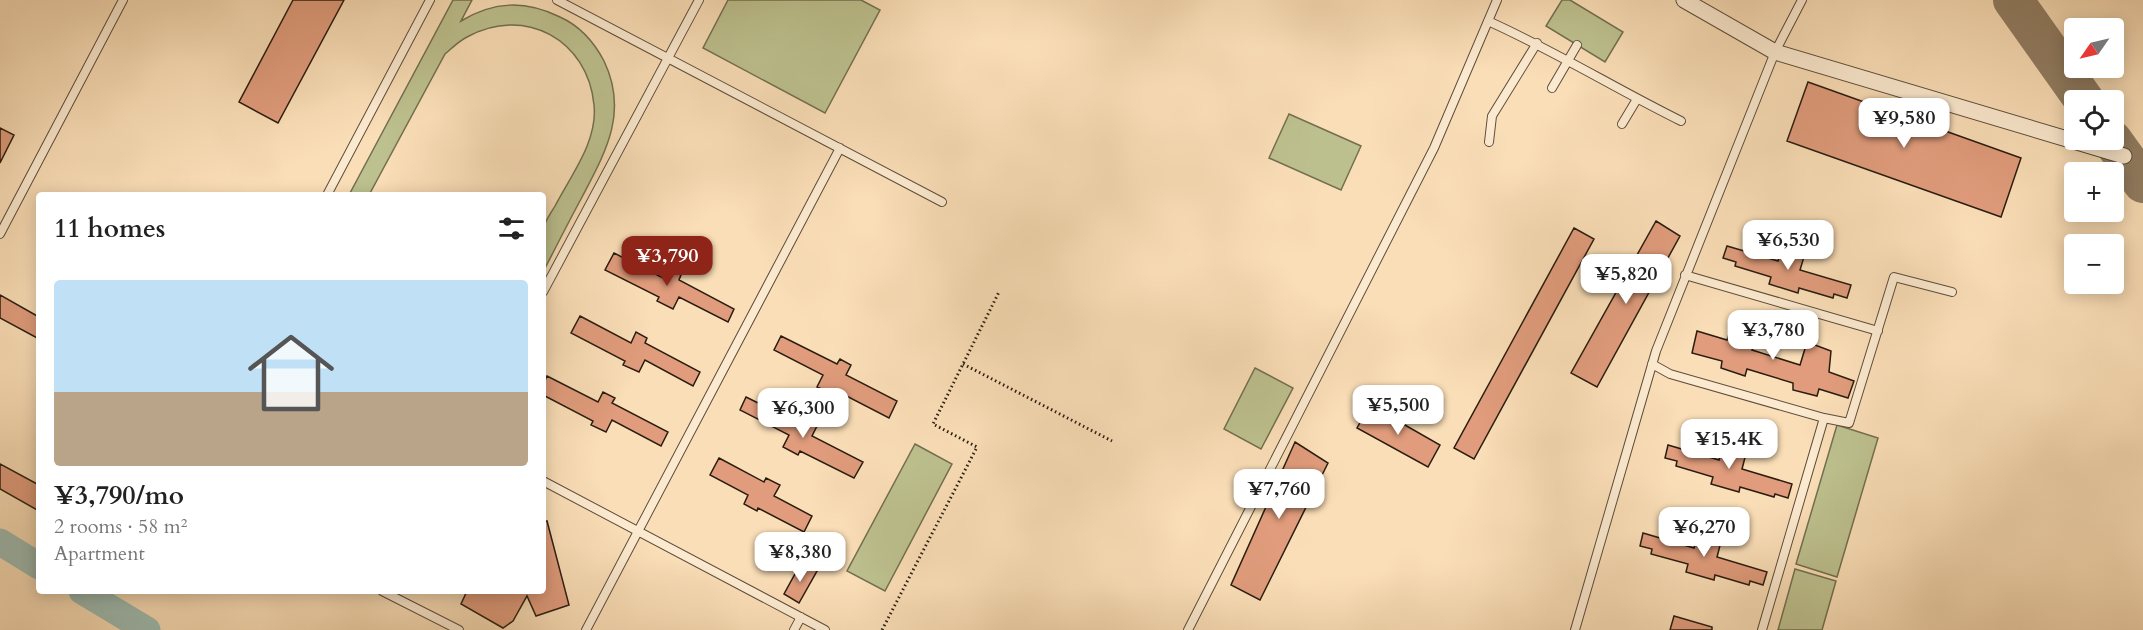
<!DOCTYPE html>
<html lang="en">
<head>
<meta charset="utf-8">
<style>
  :root { --surface:#fff; --page:#f6f6f6; --text:#222; --muted:#767676; --accent:#8f2418 }
  body { margin:0; font-family:Cardo,serif; background:var(--page); color:var(--text); height:100vh; display:flex; flex-direction:column; font-size:22px; white-space:nowrap }
  * { box-sizing:border-box; margin:0 }
  p { font-size:20px; color:var(--muted) }
  .icon { flex:none; width:33px; height:33px; fill:none; stroke:currentColor; stroke-width:2; stroke-linecap:round; stroke-linejoin:round }
  .map { position:relative; flex:1; overflow:hidden }
  .drawer { position:absolute; left:36px; top:192px; width:510px; height:402px; display:flex; flex-direction:column; background:var(--surface); border-radius:6px; box-shadow:0 3px 15px #0003 }
  .drawer>* { flex:none }
  .needle { width:39px; rotate:236deg }
  .fabs { position:absolute; left:2064px; top:18px; display:grid; gap:12px }
  .fabs a { display:grid; place-items:center; width:60px; height:60px; border-radius:6px; background:var(--surface); box-shadow:0 3px 15px #0003; font-size:30px }
  .price { position:absolute; translate:-50% -51px; padding:0 14px; border-radius:12px; background:#fff; color:#222; font-size:20px; line-height:39px; filter:drop-shadow(0 2px 3px #0008) }
  .price::after { content:''; position:absolute; left:50%; top:36px; width:18px; height:14px; margin-left:-9px; background:inherit; clip-path:polygon(0 0,100% 0,50% 100%) }
  .price.selected { background:var(--accent); color:#fff }
  ul { padding:0; list-style:none }
  li { display:grid; align-content:center; gap:12px; height:318px; padding:0 18px }
  li span { display:grid; place-items:center; height:186px; border-radius:6px; color:#555 }
  li>.icon { margin-inline-start:auto }
  span .icon { width:108px; height:108px; fill:#fffc; stroke-width:1 }
  li b { font-size:26px }
  h2 { display:flex; justify-content:space-between; align-items:center; height:72px; padding:0 18px; font-size:26px }
  .map>svg:first-child { display:block }
  .green { fill:#bdc18f; stroke:#736f50; stroke-width:1.5 }
  .lines { fill:none; stroke-linecap:round; stroke-linejoin:round }
  .river { stroke:#9ebcb2; stroke-width:27 }
  .taxiway { stroke:#927e64; stroke-width:40 }
  .building { fill:#e09c7c; stroke:#291d10; stroke-width:1.5 }
  .service-casing { stroke:#5d4d3a; stroke-width:10 }
  .minor-casing { stroke:#5d4d3a; stroke-width:17 }
  .path { stroke:#291d10; stroke-width:3; stroke-dasharray:1.5 3; stroke-linecap:butt }
  .service { stroke:#fcead0; stroke-width:8 }
  .minor { stroke:#fcead0; stroke-width:15 }
</style>
</head>
<body>
<div class="map">
<svg width="2143" height="630" viewBox="0 0 2143 630">
  <rect width="100%" height="100%" fill="#fadeb7"/>
  <filter id="stains"><feTurbulence type="fractalNoise" baseFrequency=".00333" numOctaves="4"/><feColorMatrix values="0 0 0 0 .2 0 0 0 0 .09 0 0 0 0 .02 0 0 0 .5 -.17"/></filter>
  <radialGradient id="worn" r=".72"><stop offset=".6" stop-color="#630" stop-opacity="0"/><stop offset="1" stop-color="#630" stop-opacity=".3"/></radialGradient>
  <!-- green -->
  <path class="green" d="M453,0H472L461,21C494,1 525,0 560,17C580,26 594,42 604,61C629,113 605,153 581,199C568,223 556,247 543,272C543,259 541,243 543,230C544,222 551,213 555,206C571,175 598,141 594,105C588,40 525,5 467,37C459,41 452,48 445,54L369,195H349Z
    M728,0H861L880,10L825,113L703,48Z
    M1562,0H1570L1623,32L1605,62L1546,26Z
    M1289,114L1361,146L1341,190L1269,158Z
    M1255,368L1293,388L1261,449L1224,429Z
    M1837,425L1878,438L1837,577L1796,564Z
    M915,444L952,464L885,591L847,571Z
    M1795,569L1836,581L1822,630H1778Z"/>
  <g class="lines">
    <!-- river -->
    <path class="river" d="M0,542L39,566
      M82,591L147,630"/>
    <!-- taxiway -->
    <path class="taxiway" d="M2013,0L2084,100
      M2112,140L2143,183"/>
  </g>
  <!-- building -->
  <path class="building" d="M293,0H344L278,123L239,102Z
    M1808,82L2021,158L2001,217L1787,141Z
    M0,128L14,135L0,163Z
    M1656,221L1680,236L1597,387L1571,373Z
    M1574,228L1594,239L1474,459L1454,448Z
    M1784,240L1807,247L1800,270L1851,285L1847,298L1834,294L1833,298L1799,288L1798,293L1769,284L1771,277L1735,266L1736,262L1723,258L1727,246L1778,261Z
    M614,253L665,279L670,269L681,275L679,280L734,309L728,322L679,297L673,309L657,301L659,297L605,270Z
    M0,295L39,317V339L0,318Z
    M580,316L631,343L636,332L647,338L645,343L700,372L693,386L645,360L639,372L623,365L625,361L571,333Z
    M1734,319L1761,328L1752,350L1800,365L1807,342L1831,351L1829,372L1854,381L1848,398L1819,389L1817,396L1793,390V383L1747,369L1745,376L1721,368L1722,361L1692,353L1697,331L1727,340Z
    M781,336L837,364L840,359L851,365L846,375L897,401L889,418L835,390L833,394L817,387L823,375L774,350Z
    M547,376L598,402L603,392L615,398L612,403L668,432L661,446L612,420L606,432L591,425L593,421L543,395V385Z
    M746,397L803,425L805,420L817,426L812,436L863,462L854,478L800,451L798,455L783,447L789,435L740,410Z
    M1370,405L1440,445L1428,467L1357,428Z
    M1725,440L1748,446L1742,469L1792,484L1788,498L1775,494L1774,497L1740,487L1739,492L1711,484L1713,477L1676,466L1677,461L1665,458L1668,445L1719,460Z
    M1295,442L1328,463L1260,600L1231,585Z
    M719,458L764,482L766,478L780,485L774,496L812,516L804,532L758,508L757,511L744,504L748,495L710,475Z
    M0,464L39,485V511L0,489Z
    M547,521L569,605L536,616L527,596L513,621L503,628L461,604L467,591H543V522Z
    M1700,527L1723,534L1717,557L1767,572L1763,585L1750,581L1749,585L1715,575L1714,580L1686,572L1688,564L1651,554L1652,549L1640,546L1643,533L1694,548Z
    M801,563L817,571L799,603L784,594Z
    M1674,616L1712,627V630H1670Z"/>
  <g class="lines">
    <defs>
      <path id="service" d="M557,0L942,202
        M1488,21C1555,51 1616,89 1681,121
        M1552,88L1577,45
        M1622,124L1637,99
        M1489,142L1492,116L1537,43
        M327,195L430,0
        M0,234L123,0
        M1685,275L1878,331
        M543,292L699,0
        M1652,364L1670,374L1824,418L1762,630
        M1824,418L1849,423L1894,277L1952,292
        M543,481L825,630
        M382,591L459,630
        M586,630L840,148
        M794,630L801,617
        M1188,630L1434,148L1497,0
        M1575,630L1656,351L1775,52L1802,0"/>
      <path id="minor" d="M1684,0L1775,52L2124,156"/>
    </defs>
    <!-- service casing -->
    <use href="#service" class="service-casing"/>
    <!-- minor casing -->
    <use href="#minor" class="minor-casing"/>
    <!-- path -->
    <path class="path" d="M963,364L1112,441
      M882,630L977,447L933,424L999,292"/>
    <!-- service -->
    <use href="#service" class="service"/>
    <!-- minor -->
    <use href="#minor" class="minor"/>
  </g>
  <rect width="100%" height="100%" filter="url(#stains)"/>
  <rect width="100%" height="100%" fill="url(#worn)"/>
</svg>
<div class="fabs">
<a><svg class="needle" viewBox="-14 -14 28 28"><path d="M0-13l5 13h-10z" fill="#e53935"/><path d="M0 13l5-13h-10z" fill="#767676"/></svg></a>
<a><svg class="icon" aria-label="locate" viewBox="0 0 24 24"><circle cx="12" cy="12" r="6"/><path d="M12 2v4M12 18v4M2 12h4M18 12h4"/></svg></a>
<a>+</a>
<a>−</a>
</div>
<b class="price" style="left:1904px;top:149px">¥9,580</b>
<b class="price" style="left:1788px;top:271px">¥6,530</b>
<b class="price selected" style="left:667px;top:287px">¥3,790</b>
<b class="price" style="left:1626px;top:305px">¥5,820</b>
<b class="price" style="left:1773px;top:361px">¥3,780</b>
<b class="price" style="left:1398px;top:436px">¥5,500</b>
<b class="price" style="left:803px;top:439px">¥6,300</b>
<b class="price" style="left:1729px;top:470px">¥15.4K</b>
<b class="price" style="left:1279px;top:520px">¥7,760</b>
<b class="price" style="left:1704px;top:558px">¥6,270</b>
<b class="price" style="left:800px;top:583px">¥8,380</b>
<section class="drawer">
<h2>11 homes<svg class="icon" aria-label="filters" viewBox="0 0 24 24"><path d="M4 7h16M4 17h16"/><circle cx="9" cy="7" r="2"/><circle cx="15" cy="17" r="2"/></svg></h2>
<ul>
<li><span style="background:linear-gradient(#bfe0f5 60%,#b9a48a 0)"><svg class="icon" aria-label="home" viewBox="0 0 24 24"><path d="M3 11l9-7 9 7M6 9v11h12V9"/></svg></span><div><b>¥3,790/mo</b><p>2 rooms · 58 m²</p><p>Apartment</p></div></li>
</ul>
</section>
</div>
</body>
</html>
